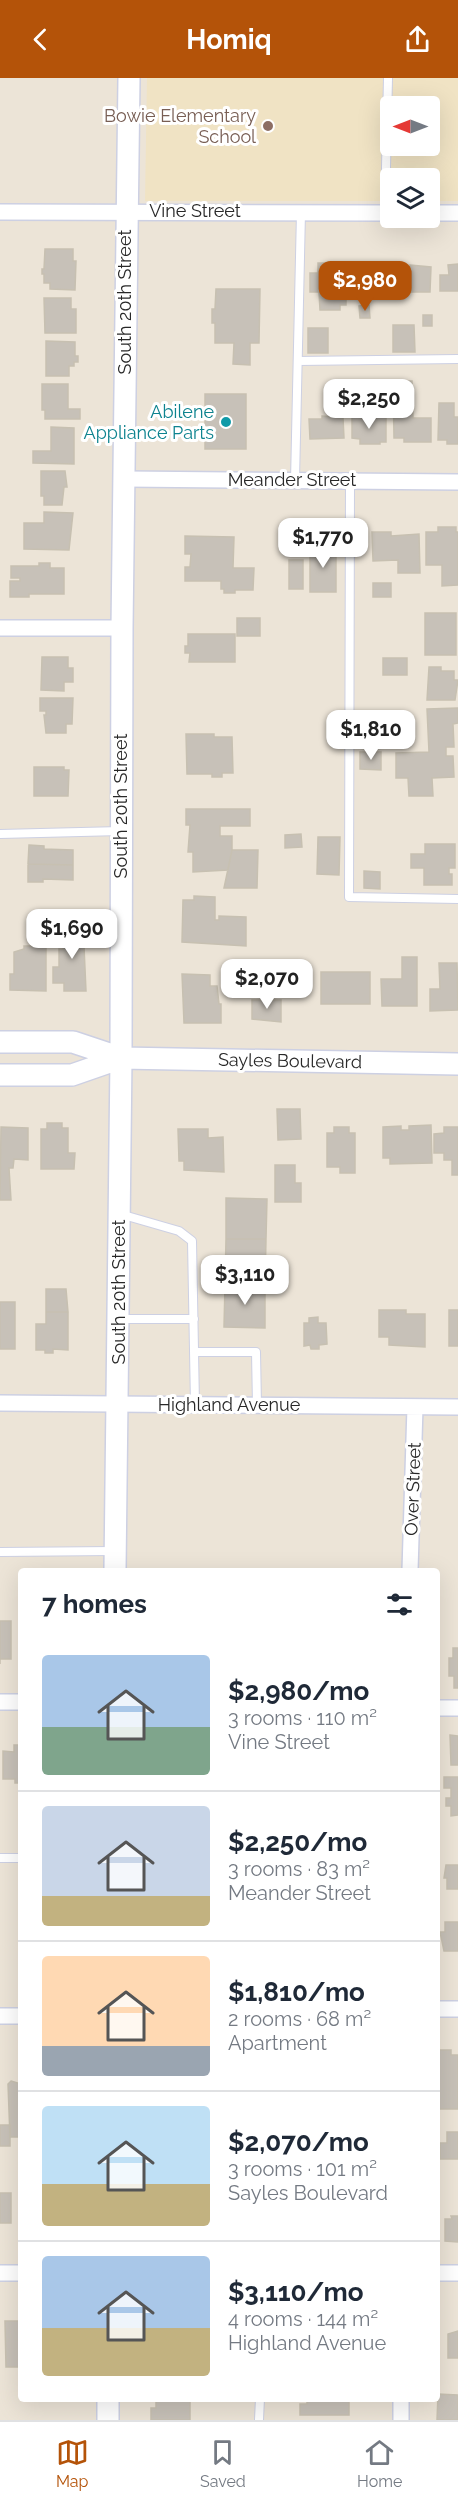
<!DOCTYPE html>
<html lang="en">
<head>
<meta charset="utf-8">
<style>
  :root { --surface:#fff; --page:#f6f6f7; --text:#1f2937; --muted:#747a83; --line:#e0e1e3; --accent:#b45309 }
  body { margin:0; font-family:Raleway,sans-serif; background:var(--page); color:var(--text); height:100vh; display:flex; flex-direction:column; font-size:22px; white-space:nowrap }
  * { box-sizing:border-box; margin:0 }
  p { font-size:20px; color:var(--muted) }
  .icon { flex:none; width:33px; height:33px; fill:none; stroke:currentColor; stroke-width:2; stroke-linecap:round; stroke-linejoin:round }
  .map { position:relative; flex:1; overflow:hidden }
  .drawer { position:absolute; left:18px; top:1490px; width:422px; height:834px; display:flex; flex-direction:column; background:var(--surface); border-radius:6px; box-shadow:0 6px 24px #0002 }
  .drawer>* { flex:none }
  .needle { width:39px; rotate:270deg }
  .tools { position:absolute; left:380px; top:18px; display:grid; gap:12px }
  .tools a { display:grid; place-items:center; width:60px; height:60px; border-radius:6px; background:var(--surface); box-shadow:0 6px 24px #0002; font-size:30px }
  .price { position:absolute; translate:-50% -51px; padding:0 14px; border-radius:12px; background:#fff; color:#222; font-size:20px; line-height:39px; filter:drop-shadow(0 2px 3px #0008) }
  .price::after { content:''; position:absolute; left:50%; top:36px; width:18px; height:14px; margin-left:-9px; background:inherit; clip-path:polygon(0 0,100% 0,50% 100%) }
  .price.current { background:var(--accent); color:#fff }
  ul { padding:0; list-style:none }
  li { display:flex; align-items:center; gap:18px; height:150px; padding:0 24px }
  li+li { border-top:2px solid var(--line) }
  li span { display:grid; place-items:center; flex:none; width:168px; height:120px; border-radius:6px; color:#555 }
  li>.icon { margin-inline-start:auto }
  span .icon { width:72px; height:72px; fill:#fffc; stroke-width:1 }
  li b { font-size:26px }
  h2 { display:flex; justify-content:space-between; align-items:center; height:72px; padding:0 24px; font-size:26px }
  header { display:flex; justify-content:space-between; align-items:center; height:78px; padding:0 24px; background:var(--accent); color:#fff; font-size:27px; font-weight:700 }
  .menu { display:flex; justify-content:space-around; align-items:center; height:84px; border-top:2px solid var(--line); background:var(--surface); font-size:16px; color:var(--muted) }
  .menu a { display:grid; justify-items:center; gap:3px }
  .menu .current { color:var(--accent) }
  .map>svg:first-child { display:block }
  .education { fill:#f0e3c4; fill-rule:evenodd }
  .building { fill:#c7c1b8; stroke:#c7c0b1; stroke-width:1.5 }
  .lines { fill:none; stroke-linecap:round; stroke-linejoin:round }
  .lane-casing { stroke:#cdd0e3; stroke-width:10 }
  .street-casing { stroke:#cdd0e3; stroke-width:18 }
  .secondary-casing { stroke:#cdd0e3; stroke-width:24 }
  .lane { stroke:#fff; stroke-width:8 }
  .street { stroke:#fff; stroke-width:15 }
  .secondary { stroke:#fff; stroke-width:21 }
  .education-dot { fill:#8d6e63; stroke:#fff; stroke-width:2 }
  .culture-dot { fill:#0f9aa8; stroke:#fff; stroke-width:2 }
  .labels { text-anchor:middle; stroke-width:6; stroke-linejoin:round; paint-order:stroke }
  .education-label { font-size:18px; fill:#785e54; stroke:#fff; text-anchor:end }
  .street-label { font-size:18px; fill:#282828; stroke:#fff }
  .culture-label { font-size:18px; fill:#0d838f; stroke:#fff; text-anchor:end }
</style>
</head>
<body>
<header><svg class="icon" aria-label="back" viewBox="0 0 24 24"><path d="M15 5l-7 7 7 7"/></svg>Homiq<svg class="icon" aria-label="share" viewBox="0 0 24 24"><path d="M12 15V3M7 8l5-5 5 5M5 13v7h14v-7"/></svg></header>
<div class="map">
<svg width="458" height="2342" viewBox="0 0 458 2342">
  <rect width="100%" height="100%" fill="#ece4d7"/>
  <!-- education -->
  <path class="education" d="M147,0H458V123H429V100H390V123H145ZM390,28H429V68H390Z"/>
  <!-- building -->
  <path class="building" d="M45,171H73V183H76L75,212L50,211V205H44V196H42V191H44Z
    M318,185H346V227H340V232H320L319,214H310V195H318Z
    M362,186L386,187V212H354V191H362Z
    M458,186V213H440V197H449L448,187Z
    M410,187L431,189L430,214H396V195H410Z
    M216,211H260L259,265H250V287L233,286L234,265H215V245H212V231H215Z
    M44,220H71V231H76V255H45Z
    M369,227L370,240H360L359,228Z
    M423,237H432V248H423Z
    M393,247H414L415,274H393Z
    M308,250H328V275H308Z
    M46,263L75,264V278H78V284H74V288H69V298H46Z
    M393,303H412L413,340H431V364H404V360H394Z
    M42,306H68V331H80V341H45V332H42Z
    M205,316H246V371H205Z
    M439,325H454V339H458V366H447V362H438Z
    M322,338L343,340L344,360L310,361L309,341H322Z
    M352,339H386V364H380V366H360V361L352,360Z
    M51,349L74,350V386L33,385V373H51Z
    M41,393H65L67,409H64L62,427H44V418H41Z
    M44,434L73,435L69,472L24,471V445H44Z
    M438,449H456V454H458V507L442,508V487H426V454H438Z
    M372,454H391V458L419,456L420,495H398V482L373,483Z
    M185,458L234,459L233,490H254L253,512H235V515H224V511H221V503H185V489H190L191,476H185Z
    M310,468H336V514H310Z
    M289,482H303V511H289Z
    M39,485H50V490H64V516H29V519H10V503H20V500H11V488H39Z
    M373,505H391V519H373Z
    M425,535H456V577H425Z
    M237,540H260V558H237Z
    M188,556H235V584H189L190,575H185V568H188Z
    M42,579H68V590H73V604H64V613L41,612Z
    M383,580H407V597H383Z
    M429,589H441V593H454V602H458L455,622H427Z
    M40,620H73L72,646H66V655H46L44,637H46V633H40Z
    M458,630V645L453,646L454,669H446V678H453L454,699L432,700L433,718H409L408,700H396V675L429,674L427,631Z
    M186,656H214V659H232L233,695H222V699H212V696H187Z
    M360,674H381V692L360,691Z
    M34,689H64V692H69L68,718H34Z
    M186,731H250V748H220V758H232V772L228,792L193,794V774H188L190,747H186Z
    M301,756L302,769L285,770V757Z
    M318,759H340L339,797L317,796Z
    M425,766H455V790H449V796H452V807H424V790H411V776H425Z
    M29,767L44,768V771L73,772V787L28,786Z
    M232,772H258L257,810H224Z
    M28,786L73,787V802L43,801V804H28Z
    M364,793L380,794V811L364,810Z
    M194,818L215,819V842H219V838L246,839V868L182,864L183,822H194Z
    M63,846H83L86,913H64V905H53V889H59V871H63Z
    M24,868H46V913L10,912V896H14V874L24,871Z
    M402,879H417V928H382L381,901H402Z
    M281,882H291V888H306L307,900H281Z
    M439,885H457L458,932L430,933V911H440Z
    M321,894H370V926H321Z
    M182,896L210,897V908H217L219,926H221V945H184Z
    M252,922H281V944L252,941Z
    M277,1031H300L301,1061L278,1062Z
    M47,1045H62V1050H68V1075H75L74,1091H41V1051H47Z
    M431,1047L432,1085L390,1086V1080H383V1049L401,1048V1052H409V1048Z
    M1,1049L28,1050V1082L14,1081L13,1090H9L11,1122H0Z
    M334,1049H349V1055H355V1095H340V1089H327V1055H334Z
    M444,1049H458V1097H452V1082H444V1075H434V1056L444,1055Z
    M178,1051H208V1060L223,1059L224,1094L184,1092V1083H179Z
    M275,1087H295V1105H301V1124H275Z
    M226,1120L267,1121L266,1161H226Z
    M226,1161H266L265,1207H225Z
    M225,1207H265V1250L224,1249Z
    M46,1211H66L68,1234H46Z
    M0,1224H15V1271H0Z
    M379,1232H406V1236H425V1269L389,1267V1259H379Z
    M449,1232H458V1268H449Z
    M46,1234H68V1272L53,1271V1275H45V1272H36V1246H46Z
    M318,1239V1245H326L327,1266L319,1267V1271H311L310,1267L304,1268V1245H309V1240Z
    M0,1543H11V1581H0V1586Z
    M453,1570H458V1610H454V1598H449V1580H453Z
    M450,1657L458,1658V1687H451Z
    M14,1667H21V1705H15V1701H3V1673L14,1674Z
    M444,1699H458V1737L451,1738V1728H446V1720H451V1710H444Z
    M446,1787H458V1811H447V1800H444Z
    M445,1844H458V1873H444L440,1854H445Z
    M436,1972H451V1977H458V2031H436Z
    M11,2003L21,2006V2059H10L8,2006Z
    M0,2047H10V2068H0Z
    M447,2054H458V2081H440V2065H447Z
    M0,2115H11V2145H0Z
    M451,2138H458V2164L445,2163V2141H452Z
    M5,2243H19L21,2295L20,2289H6Z
    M458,2253V2280H448V2256Z
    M438,2316L458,2317V2342H437Z
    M156,2320H190V2342H151V2330H156Z
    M307,2320H349V2337H300V2326H307Z"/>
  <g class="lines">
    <defs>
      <path id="lane" d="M385,135L388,0
        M298,283L458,281
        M295,403L301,134
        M350,403L349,819L458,821
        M0,756L121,753
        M120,1136L179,1153L192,1163L195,1327
        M120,1241H194
        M194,1274H256L257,1328
        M0,1474L114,1473
        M0,1780H21
        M259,2342L260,2320"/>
      <path id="street" d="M0,134L390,135
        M429,135H458
        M125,401L458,404
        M0,550H122
        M0,1325L458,1329
        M410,1492L415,1329
        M0,1624H21
        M436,1630H458
        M436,1931H458
        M0,1938H21
        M0,2195H21
        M436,2195H458
        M401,2342V2320"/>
      <path id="secondary" d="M0,964H73L121,980L458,986
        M0,997H72L121,980
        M115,1492L121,980L122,550L129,0
        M108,2342V2320"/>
    </defs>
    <!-- lane casing -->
    <use href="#lane" class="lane-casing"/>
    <!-- street casing -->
    <use href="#street" class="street-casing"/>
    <!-- secondary casing -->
    <use href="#secondary" class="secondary-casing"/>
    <!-- lane -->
    <use href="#lane" class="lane"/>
    <!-- street -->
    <use href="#street" class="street"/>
    <!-- secondary -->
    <use href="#secondary" class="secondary"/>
  </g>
  <!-- markers -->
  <circle class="education-dot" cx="268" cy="48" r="6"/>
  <circle class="culture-dot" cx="226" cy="344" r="6"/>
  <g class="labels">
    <!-- education labels -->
    <g class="education-label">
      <text x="256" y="44">Bowie Elementary<tspan x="256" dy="21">School</tspan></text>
    </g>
    <!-- street labels -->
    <g class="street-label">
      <text x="195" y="139">Vine Street</text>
      <text transform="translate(125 224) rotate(-90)" y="6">South 20th Street</text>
      <text x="292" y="408">Meander Street</text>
      <text transform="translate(121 728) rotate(-90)" y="6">South 20th Street</text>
      <text transform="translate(290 983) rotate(1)" y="6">Sayles Boulevard</text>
      <text transform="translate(119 1214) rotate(-90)" y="6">South 20th Street</text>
      <text x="229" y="1333">Highland Avenue</text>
      <text transform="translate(413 1411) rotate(-88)" y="6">Over Street</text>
    </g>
    <!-- culture labels -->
    <g class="culture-label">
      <text x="214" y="340">Abilene<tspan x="214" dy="21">Appliance Parts</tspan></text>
    </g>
  </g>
</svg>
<div class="tools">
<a><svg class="needle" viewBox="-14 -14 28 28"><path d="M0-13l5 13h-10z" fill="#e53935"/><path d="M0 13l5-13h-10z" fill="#747a83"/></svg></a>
<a><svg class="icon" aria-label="layers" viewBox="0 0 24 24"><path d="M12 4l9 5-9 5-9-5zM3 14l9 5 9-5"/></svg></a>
</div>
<b class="price current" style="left:365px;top:234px">$2,980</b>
<b class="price" style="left:369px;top:352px">$2,250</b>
<b class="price" style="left:323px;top:491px">$1,770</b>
<b class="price" style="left:371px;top:683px">$1,810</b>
<b class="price" style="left:72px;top:882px">$1,690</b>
<b class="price" style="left:267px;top:932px">$2,070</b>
<b class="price" style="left:245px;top:1228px">$3,110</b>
<section class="drawer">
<h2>7 homes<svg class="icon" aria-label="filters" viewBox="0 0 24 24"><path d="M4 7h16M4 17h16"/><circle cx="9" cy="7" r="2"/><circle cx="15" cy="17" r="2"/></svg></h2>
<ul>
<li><span style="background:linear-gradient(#a9c7e8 60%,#7fa58c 0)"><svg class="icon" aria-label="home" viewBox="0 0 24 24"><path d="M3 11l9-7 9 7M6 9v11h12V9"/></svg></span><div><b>$2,980/mo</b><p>3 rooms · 110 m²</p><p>Vine Street</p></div></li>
<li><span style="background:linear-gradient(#c9d6e8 75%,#c2b280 0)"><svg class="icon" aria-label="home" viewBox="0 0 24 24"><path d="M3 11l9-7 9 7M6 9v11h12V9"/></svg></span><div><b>$2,250/mo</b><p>3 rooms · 83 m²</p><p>Meander Street</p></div></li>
<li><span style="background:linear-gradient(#ffd9b3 75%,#9aa5b1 0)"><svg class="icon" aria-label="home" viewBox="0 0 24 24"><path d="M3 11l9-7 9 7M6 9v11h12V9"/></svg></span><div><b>$1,810/mo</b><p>2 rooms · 68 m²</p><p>Apartment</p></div></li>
<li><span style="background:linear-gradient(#bfe0f5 65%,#c2b280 0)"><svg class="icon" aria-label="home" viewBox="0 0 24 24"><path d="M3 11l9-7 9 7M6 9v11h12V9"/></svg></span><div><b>$2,070/mo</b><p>3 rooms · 101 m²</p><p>Sayles Boulevard</p></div></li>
<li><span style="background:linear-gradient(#a9c7e8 60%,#c2b280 0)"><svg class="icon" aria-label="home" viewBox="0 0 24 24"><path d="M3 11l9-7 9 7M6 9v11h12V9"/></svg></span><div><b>$3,110/mo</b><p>4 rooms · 144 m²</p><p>Highland Avenue</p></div></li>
</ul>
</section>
</div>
<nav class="menu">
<a class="current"><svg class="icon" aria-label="map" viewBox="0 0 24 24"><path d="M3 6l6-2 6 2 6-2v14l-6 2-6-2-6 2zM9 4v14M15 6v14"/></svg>Map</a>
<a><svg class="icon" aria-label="saved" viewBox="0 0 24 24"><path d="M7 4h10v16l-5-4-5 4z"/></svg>Saved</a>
<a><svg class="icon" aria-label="home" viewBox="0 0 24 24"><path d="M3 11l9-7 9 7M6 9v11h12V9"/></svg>Home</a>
</nav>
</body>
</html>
